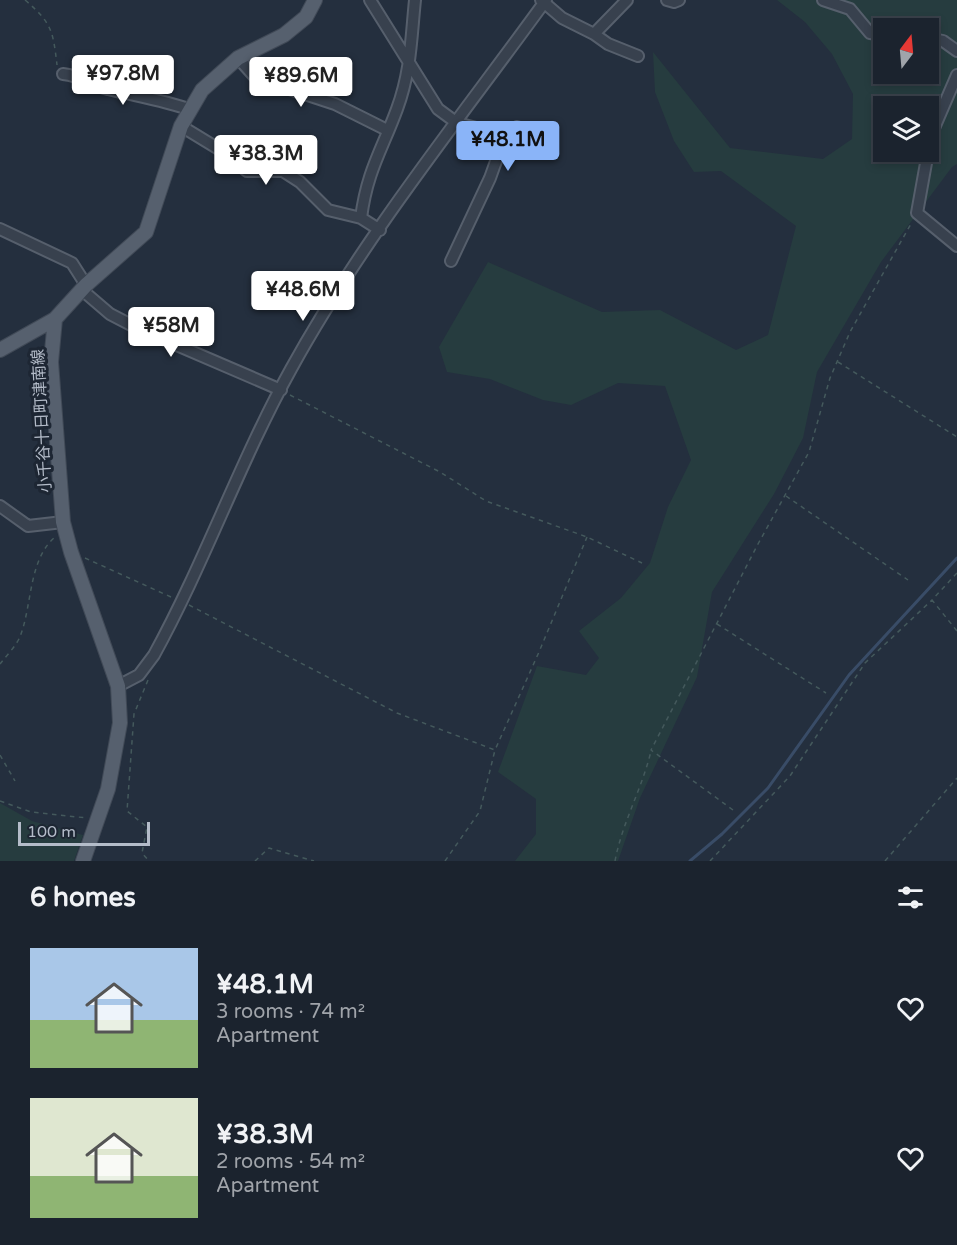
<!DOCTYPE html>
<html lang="en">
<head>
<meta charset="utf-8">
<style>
  :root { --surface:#1b232e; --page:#282f3a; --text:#f1f3f6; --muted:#a0a4aa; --line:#39404a; --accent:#8ab4f8 }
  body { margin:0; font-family:"Varela Round","Noto Sans JP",sans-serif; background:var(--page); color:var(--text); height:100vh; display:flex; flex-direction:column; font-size:22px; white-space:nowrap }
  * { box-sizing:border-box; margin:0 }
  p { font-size:20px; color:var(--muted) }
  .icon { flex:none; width:33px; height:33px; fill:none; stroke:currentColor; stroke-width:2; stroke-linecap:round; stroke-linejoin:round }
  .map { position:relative; height:861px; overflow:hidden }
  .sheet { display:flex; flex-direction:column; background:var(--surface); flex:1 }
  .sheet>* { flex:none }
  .needle { width:39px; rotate:16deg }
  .controls { position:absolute; left:873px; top:18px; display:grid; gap:12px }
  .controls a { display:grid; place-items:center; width:66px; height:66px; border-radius:0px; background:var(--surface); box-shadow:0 3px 9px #0003,0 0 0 2px var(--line); font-size:30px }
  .scale { position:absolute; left:18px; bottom:15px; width:132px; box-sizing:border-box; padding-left:6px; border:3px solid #b4bcc9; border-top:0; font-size:16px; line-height:21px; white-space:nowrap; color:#b4bcc9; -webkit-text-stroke:4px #1d2633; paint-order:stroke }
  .price { position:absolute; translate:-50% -51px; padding:0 14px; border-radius:6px; background:#fff; color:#222; font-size:20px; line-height:39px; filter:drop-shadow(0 2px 3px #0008) }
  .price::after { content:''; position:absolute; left:50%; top:36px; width:18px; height:14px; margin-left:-9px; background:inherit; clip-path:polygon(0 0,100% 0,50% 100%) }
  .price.selected { background:var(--accent); color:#111 }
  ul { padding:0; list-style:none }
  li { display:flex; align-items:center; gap:18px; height:150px; padding:0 30px }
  li span { display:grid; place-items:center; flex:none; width:168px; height:120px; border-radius:0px; color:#555 }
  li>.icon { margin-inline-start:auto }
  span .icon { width:72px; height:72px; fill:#fffc; stroke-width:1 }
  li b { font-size:26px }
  h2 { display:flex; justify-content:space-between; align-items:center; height:72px; padding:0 30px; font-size:26px }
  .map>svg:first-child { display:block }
  .green { fill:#263c3f; fill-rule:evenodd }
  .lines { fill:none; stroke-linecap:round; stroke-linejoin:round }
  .stream { stroke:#394c67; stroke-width:3 }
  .minor-casing { stroke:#565f6c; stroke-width:14 }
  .major-casing { stroke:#414a57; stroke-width:16 }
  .path { stroke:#44595c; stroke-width:1.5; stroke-dasharray:4.5 4.5; stroke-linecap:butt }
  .minor { stroke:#38414e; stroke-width:10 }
  .major { stroke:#56606e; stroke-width:14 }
  .labels { text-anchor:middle; stroke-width:6; stroke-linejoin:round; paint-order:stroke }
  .street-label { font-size:16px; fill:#b4bcc9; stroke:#1d2633 }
</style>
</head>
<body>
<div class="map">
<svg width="957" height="861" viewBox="0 0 957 861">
  <rect width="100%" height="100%" fill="#242f3e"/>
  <!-- green -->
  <path class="green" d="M777,0H957V164L952,167L881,262L817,372L803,438L774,494L712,592L697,677L640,798L618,861H515L536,834V799L498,772L537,666L586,675L599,658L579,631L621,598L650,563L668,507L691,460L665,386L618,383L571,405L543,400L490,379L447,372L439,347L488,262L602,312L660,310L736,350L768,335L796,226L721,171L694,172L674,141L655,92L653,52L730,148L823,159L852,139L853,94L832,54L805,22ZM884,28H928V74H884ZM884,106H928V152H884Z
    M0,803L32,821L83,835L74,861H0Z"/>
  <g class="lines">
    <!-- stream -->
    <path class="stream" d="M690,861L722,834L768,788L849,675L957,558"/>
    <defs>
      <path id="minor" d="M370,0L438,109L457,123L503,135L504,139L490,178L451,261
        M541,0L562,18L594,34L627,0
        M667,0L674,2L679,0
        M823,0L850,9L870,33L884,35
        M594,34L608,44L638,56
        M928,38L943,41L957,51
        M238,58L256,78L335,104L387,130
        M63,74C83,76 91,86 108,89C136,96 163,100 191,110
        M181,126L222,151L247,171H283L300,182L328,210L361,218L380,230
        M503,135L517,127L542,136
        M928,142L957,75
        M928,152L917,213L957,246
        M361,218C367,171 382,150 397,109C411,71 411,39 415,0
        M0,229L72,263L86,285
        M82,290L110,314L137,328L281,390
        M0,506L28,526L63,522
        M118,686L139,675L154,655C205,562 240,461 291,369C363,238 459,120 546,0"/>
      <path id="major" d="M0,350L55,319
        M83,861L108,789L120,723L118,686L71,552L63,522L51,362L55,319L86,285L146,232L181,126L202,90L238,58L284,35L306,17L315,0"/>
    </defs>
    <!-- minor casing -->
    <use href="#minor" class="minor-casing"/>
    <!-- major casing -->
    <use href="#major" class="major-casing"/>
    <!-- path -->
    <path class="path" d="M25,0C52,23 53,31 57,65
      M838,362L957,437
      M290,395L440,472L486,501L587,537L642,563
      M786,496L908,580
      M85,558L171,597
      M957,573L932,600L957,631
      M189,605L397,713L495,750L539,652L587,537
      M717,624L826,693
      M0,664C7,655 18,644 21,634C32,604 29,559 55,537
      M148,680L134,714L127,811L147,827L142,853L149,861
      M0,755L15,781
      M0,801L31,812L87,818
      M733,810L651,750L758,544L809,452L830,378L850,332L912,222
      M255,861L269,848L314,861
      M445,861L480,811L495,750
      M615,861C622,823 642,789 651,751
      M710,861L790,776L865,663L932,600
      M885,861L957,778"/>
    <!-- minor -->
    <use href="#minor" class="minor"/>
    <!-- major -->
    <use href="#major" class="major"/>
  </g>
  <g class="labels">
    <!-- street labels -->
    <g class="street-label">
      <text transform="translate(41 421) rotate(-93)" y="6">小千谷十日町津南線</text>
    </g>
  </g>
</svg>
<div class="controls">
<a><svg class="needle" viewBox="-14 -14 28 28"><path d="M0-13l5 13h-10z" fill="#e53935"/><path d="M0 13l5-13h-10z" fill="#a0a4aa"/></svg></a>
<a><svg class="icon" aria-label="layers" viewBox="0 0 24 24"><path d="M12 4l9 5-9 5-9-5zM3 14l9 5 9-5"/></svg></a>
</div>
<div class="scale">100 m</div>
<b class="price" style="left:123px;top:106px">¥97.8M</b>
<b class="price" style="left:301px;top:108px">¥89.6M</b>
<b class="price selected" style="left:508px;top:172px">¥48.1M</b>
<b class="price" style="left:266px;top:186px">¥38.3M</b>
<b class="price" style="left:303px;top:322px">¥48.6M</b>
<b class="price" style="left:171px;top:358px">¥58M</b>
</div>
<section class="sheet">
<h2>6 homes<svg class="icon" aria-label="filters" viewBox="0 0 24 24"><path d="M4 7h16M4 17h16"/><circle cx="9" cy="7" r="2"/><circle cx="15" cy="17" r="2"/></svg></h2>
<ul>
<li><span style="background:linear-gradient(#a9c7e8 60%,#8fb573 0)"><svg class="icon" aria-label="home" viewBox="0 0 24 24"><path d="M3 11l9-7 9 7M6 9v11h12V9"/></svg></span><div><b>¥48.1M</b><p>3 rooms · 74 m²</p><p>Apartment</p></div><svg class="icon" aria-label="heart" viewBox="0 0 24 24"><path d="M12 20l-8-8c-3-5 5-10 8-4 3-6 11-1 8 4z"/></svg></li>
<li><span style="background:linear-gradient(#dfe7d0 65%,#8fb573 0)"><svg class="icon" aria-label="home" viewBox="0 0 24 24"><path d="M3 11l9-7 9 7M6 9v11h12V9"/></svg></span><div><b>¥38.3M</b><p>2 rooms · 54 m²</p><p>Apartment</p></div><svg class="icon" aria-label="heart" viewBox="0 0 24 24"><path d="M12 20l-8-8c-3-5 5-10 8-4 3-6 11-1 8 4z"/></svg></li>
</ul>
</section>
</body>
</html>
